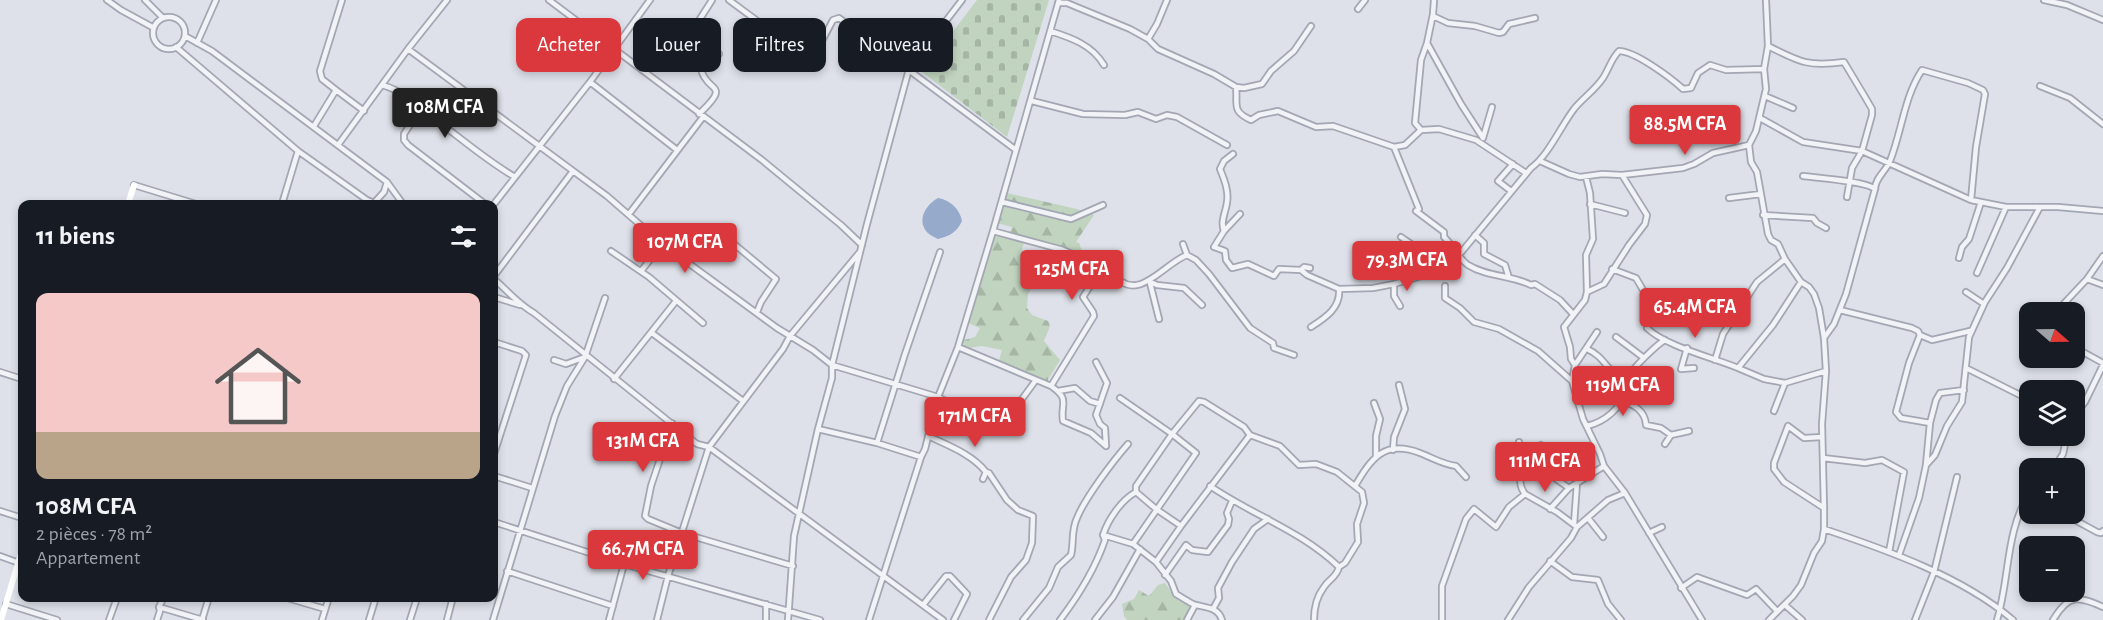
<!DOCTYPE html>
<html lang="fr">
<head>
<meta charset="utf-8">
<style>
  :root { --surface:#171b24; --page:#20242c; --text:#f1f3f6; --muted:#9ea1a6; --accent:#da383d }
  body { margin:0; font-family:"Alegreya Sans",sans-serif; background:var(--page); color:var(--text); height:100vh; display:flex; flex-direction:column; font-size:22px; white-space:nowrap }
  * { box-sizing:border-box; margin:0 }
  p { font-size:20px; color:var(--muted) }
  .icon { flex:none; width:33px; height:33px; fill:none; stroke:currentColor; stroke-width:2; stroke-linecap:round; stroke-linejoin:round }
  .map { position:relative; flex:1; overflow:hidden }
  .sheet { position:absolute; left:18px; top:200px; width:480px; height:402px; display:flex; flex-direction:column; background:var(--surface); border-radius:12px; box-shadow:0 3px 9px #0003 }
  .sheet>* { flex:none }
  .hud { position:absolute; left:516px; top:18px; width:570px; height:54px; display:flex; gap:12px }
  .needle { width:39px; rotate:110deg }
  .buttons { position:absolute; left:2019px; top:302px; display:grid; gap:12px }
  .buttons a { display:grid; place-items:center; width:66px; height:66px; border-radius:12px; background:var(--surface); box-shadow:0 3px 9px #0003; font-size:30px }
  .price { position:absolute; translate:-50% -51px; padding:0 14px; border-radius:6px; background:var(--accent); color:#fff; font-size:20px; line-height:39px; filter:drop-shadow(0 2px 3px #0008) }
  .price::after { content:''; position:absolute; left:50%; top:36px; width:18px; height:14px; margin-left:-9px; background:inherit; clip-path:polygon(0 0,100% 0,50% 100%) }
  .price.on { background:#222; color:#fff }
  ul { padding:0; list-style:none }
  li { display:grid; align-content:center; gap:12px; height:318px; padding:0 18px }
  li span { display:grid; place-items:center; height:186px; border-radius:12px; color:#555 }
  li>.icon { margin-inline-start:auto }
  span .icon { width:108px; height:108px; fill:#fffc; stroke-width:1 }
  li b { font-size:26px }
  h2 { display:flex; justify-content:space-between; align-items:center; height:72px; padding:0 18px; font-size:26px }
  .pill { padding:0 21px; border-radius:12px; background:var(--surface); box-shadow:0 3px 9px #0003; font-size:21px; line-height:54px }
  .pill.on { background:var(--accent); color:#fff }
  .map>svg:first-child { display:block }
  .forest { fill:url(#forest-firs) }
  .cemetery { fill:url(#cemetery-stones) }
  .water { fill:#96aacc }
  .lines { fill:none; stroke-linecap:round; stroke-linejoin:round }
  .street-casing { stroke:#a3a7b3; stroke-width:8 }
  .street { stroke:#f1f3f7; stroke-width:4.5 }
  .secondary { stroke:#fff; stroke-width:6 }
</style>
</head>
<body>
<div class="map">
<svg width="2103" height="620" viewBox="0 0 2103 620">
  <defs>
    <pattern id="forest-firs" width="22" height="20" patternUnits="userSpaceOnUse" patternTransform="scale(1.5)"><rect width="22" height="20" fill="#c1d4bf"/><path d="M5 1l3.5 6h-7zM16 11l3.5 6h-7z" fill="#a6b6a5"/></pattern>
    <pattern id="cemetery-stones" width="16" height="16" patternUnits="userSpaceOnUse" patternTransform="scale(1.5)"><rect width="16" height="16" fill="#c1d4bf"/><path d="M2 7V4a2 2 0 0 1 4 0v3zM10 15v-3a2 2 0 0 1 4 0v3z" fill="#a6b6a5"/></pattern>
  </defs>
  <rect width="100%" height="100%" fill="#dee1e9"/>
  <!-- forest -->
  <path class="forest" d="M1003,192L1077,209L1094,215L1076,242L1079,243L1083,253L1091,252L1096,274L1086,285L1066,284L1056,265V253L1044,245L1009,235L1012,227L993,222Z
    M993,234L1024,242L1022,250L1029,257L1047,260L1028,294L1027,308L1032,315L1048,321L1050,326L1044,341L1060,360L1046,383L998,364L1002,350L982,346L968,348L963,347L964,340L975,337L980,328L965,322Z
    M1165,583L1172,593L1191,605L1183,620H1127L1124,616L1122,604L1134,599L1139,590L1149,596L1158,585Z"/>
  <!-- cemetery -->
  <path class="cemetery" d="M977,0H1049L1007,137L922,72Z"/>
  <!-- water -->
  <path class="water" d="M938,198C950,200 960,209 962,221C957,232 950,236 938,239C934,237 928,234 926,231C917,218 927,204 938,198Z"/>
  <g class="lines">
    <defs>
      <path id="street" d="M107,0L121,10L154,28
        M145,0L163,18
        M549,0L762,160L841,225L862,245
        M729,0L806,57L812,56L816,52L833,20L839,18L1016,150
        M1434,0L1433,14L1427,43L1421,60L1415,123L1421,130L1439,129L1476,140L1526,173
        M1766,0L1768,46L1764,69L1766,89L1756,131L1749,145L1751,162L1757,172L1768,234L1771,240L1778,244L1785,259L1801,282L1809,287L1814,294L1819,308L1824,338L1826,371L1822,424L1824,508V529L1822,541L1814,553L1801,585L1793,596L1769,620
        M2044,0L2067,5L2103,20
        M1058,3H1067L1130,29L1148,39L1158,49L1214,74L1236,87L1244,88L1262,84L1271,71L1294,51L1311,26
        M1358,9L1365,0
        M1433,16L1448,23L1475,26L1499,33L1503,32L1509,24L1535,18
        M153 33a16 16 0 1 1 32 0a16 16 0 1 1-32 0Z
        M1050,31C1072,38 1092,45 1104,65
        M185,36L212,51L387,182L403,204
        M1148,39L1157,24L1167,0
        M197,43L216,0
        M1427,43L1461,104L1483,138
        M1768,46C1800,62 1808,67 1844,62L1865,97L1872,109V115L1862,151L1852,168L1847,197
        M176,47L298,151L367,200L374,203L384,192L387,182
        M408,49L607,196L661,243L777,328L813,350L832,365L938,397L999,428L1003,425L1036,380
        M590,82L677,150
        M382,85C404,91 419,106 436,120C462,139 487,161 515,177
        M2040,86L2070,98L2103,124
        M1236,87C1238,105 1231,111 1251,120L1259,115L1278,111L1316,127L1333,126L1394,147L1405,145L1421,130
        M336,90L364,111
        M1765,96L1793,108
        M1032,101L1083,114L1125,115L1138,112L1156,119L1167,115L1177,117L1227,145
        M421,108L404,134V140L408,145L485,204
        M699,114C733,82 706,93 701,69L703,66L714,62L719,54L699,32L698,22L712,0
        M1760,118L1803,142L1862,151L1971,200L2006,207H2058L2103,211
        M314,126L336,90L322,79L320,71L342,0
        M1483,138L1492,107
        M338,145L408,49L447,0
        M1394,147L1419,209
        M1540,161L1569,174L1580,177L1602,174L1622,175L1647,215L1645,224L1629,245L1604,284L1587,292
        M1622,175L1683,168L1694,164L1713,153L1749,145
        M1803,176C1817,178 1866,181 1875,189
        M134,185L196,204
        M1511,191L1498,181L1513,164
        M1729,198L1761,194
        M1002,202L1071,219L1103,205
        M282,204L298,151
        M494,204L590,82L650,0
        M1590,204L1625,213
        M1416,211L1444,232V237C1453,245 1458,258 1468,265C1487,277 1512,275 1531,285L1535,284L1560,300L1573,314
        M629,214L703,117
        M1240,214L1224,231L1214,247L1225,251L1226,260L1232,268L1248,264L1274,276L1279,269L1301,270L1307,275L1339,289L1373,288L1394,284L1442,270L1459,255L1531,168C1548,156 1561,126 1574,109C1583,98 1595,90 1603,78C1609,69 1611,59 1619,51C1635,51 1671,78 1683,89L1691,88L1698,73L1710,65L1726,70L1764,69
        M1763,215L1813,218L1817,223L1826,228
        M993,231L1063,250L1112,271C1135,308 1164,263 1187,255L1196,260L1209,274L1250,328L1273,343L1274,348L1294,355
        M1224,231C1220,221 1226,212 1227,202C1229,191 1224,179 1220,169L1224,161L1233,154
        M1475,235L1484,243V254L1505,265L1509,278
        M1401,237L1445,267
        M734,244L776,279L761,302L757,312
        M1183,244L1187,255
        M611,251L649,277L703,323
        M1959,258L1962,247L1969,239L1981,202
        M1612,269L1636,278L1653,307L1654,313L1647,328C1665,346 1714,358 1738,368
        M1301,270L1304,267L1310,268
        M641,271L653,256L661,243
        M1977,273L2006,207
        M494,276L573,171
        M494,279C508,291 518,304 534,313L697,444L709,447L943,620
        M2087,279L2103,285
        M1148,281L1157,285L1184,288L1202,305
        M1801,282L1773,325L1738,368L1764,379L1785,383L1826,371
        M1150,283L1159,319
        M1394,284V296L1400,306
        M1445,286V298L1460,308L1474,322L1499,329L1538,351L1572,381L1583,419L1600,454L1604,466L1625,493L1702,620
        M1966,292L1984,304
        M494,297L520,305
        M1840,310L1912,328L1918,331L1920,335L1932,340L1970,331
        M2056,312L2087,279L2103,256
        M1311,327C1325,318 1341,308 1339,289
        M652,333L743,401
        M1920,335L1909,363L1896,412L1901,418L1930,423
        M1616,337L1644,358
        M1824,338L1834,324L1846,294L1875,189C1875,178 1886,171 1890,161C1902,131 1904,97 1922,70L1968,83L1983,90L1985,94L1976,147L1971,200
        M494,342L522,351L526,355L494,454
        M958,347L1051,386L1094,316L1093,312L1083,297L1103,266
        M2074,347L2103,363
        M1687,348L1681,369L1694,368
        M1587,349C1603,356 1606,368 1619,378C1625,383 1638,384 1646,388
        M554,360L566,364L585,357
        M1715,360L1723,334L1757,282L1785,259
        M1096,362L1107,383L1096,415L1100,424L1105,428L1106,446
        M1575,365L1597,332
        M1966,368L2030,400
        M0,372L22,379
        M614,379L676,301
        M1572,381L1575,365L1571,359L1570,347L1564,327L1585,300L1587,292L1586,255L1593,239L1590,193L1586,177
        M2056,385L2065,390
        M1051,386C1071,400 1060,403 1063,421L1091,433L1106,446
        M1058,391L1075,388L1090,401L1100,404
        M2074,396L2085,402
        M1120,398L1172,434L1196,453L1133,544L1156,562L1171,581L1176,594C1181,597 1187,601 1193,604C1204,608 1218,606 1222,620
        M1621,400C1634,405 1645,410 1646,425L1661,428L1671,435L1689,431
        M1374,403L1380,419L1376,436V456
        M1774,411L1785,383
        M2074,417L2085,402L2103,365
        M672,423L651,486L645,516L648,519L682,533L793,566
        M1587,426C1604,422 1621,409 1625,391C1626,387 1625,382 1628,377C1633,368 1656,345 1665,340
        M818,429L877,443L921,457
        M928,436C947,445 972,454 986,472L983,479
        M1822,437L1804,438L1788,426L1774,463V469L1784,482L1824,508
        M1519,442L1524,467
        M877,443L905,354L940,252
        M1665,444L1671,435
        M1393,450L1394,437L1405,409L1399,385
        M1823,458L1865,463L1882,460L1904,472L1889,552
        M1926,465L1935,455L1947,426L1962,402L1969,337L1985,302L2007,268L2040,207
        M2054,468L2063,454L2067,435
        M986,472L989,473L1007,500L1018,510L1033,516L1032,543L1026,560L1011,577L989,620
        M1549,474L1569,488
        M494,476L532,488
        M1210,486C1254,516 1300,530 1339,567
        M1355,486C1371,459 1384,439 1420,453C1433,458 1442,464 1456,466L1466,477
        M1525,494C1510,474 1535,461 1541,445
        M1550,509L1569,488L1604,466
        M0,511L22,518
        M2062,513L2097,532L2101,533L2103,531
        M1588,518L1603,537
        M494,522L624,564L820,620
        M1574,524L1577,483
        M1181,526L1156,509L1136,492V486L1172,434L1199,401L1204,402L1244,427L1250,435L1280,446L1299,465L1316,464L1337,472L1362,492L1364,503L1357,524L1358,542L1345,563L1339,567C1337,577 1329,579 1324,587C1317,596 1314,609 1314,620
        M1824,529C1887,550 1963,577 2013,620
        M1649,533L1662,527
        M1103,535C1108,520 1121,500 1136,492
        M1899,555L1919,498L1926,465L1930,423L1936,400L1940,393L1964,390
        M0,556L22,564
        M1550,561L1572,577L1598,580L1608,604L1621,620
        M1156,562L1181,526L1250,435
        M507,571L613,606
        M1165,575L1186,545L1192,550L1208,552L1228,525L1229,519L1227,513L1232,501
        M1681,588L1697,577L1747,595L1756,589L1777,611
        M284,597L325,609
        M6,604L57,620
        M766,604V620
        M923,605L946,576H950L967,594L954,620
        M1785,605L1802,620
        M159,607L203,620
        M1213,609L1219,598L1218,588L1232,562L1254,529L1268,519
        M109,620L117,598
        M157,620L160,611L159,607L164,597
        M202,620L209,597
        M322,620L329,597
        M369,620L376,597
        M410,620L416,601
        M447,620L453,597
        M493,620L555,416L567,386L585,357L605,298
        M609,620L624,564
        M657,620L668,576L709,447L783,349L790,336L859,253
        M788,620L794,536L818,429L832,378V365L867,224L909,69L962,0
        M869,620L921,457L925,449L938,397L958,347L993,231L1059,0
        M1023,620L1049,588L1058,567L1071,555C1074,543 1071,530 1077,518C1085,498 1113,461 1128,444
        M1060,620C1079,595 1095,569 1105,540L1103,535L1133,544
        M1095,620L1113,597L1140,549
        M1187,620L1195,605
        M1442,620V586L1466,519L1474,509L1496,527L1509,507L1525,494L1557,512L1577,527
        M1508,620L1529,587L1571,538L1577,527L1608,500L1625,493
        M1915,620L1934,572L1957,477
        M1997,620C2010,578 2005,531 2030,492
        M2053,620C2068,595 2077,595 2103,607"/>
    </defs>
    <!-- street casing -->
    <use href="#street" class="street-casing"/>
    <!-- street -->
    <use href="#street" class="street"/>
    <!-- secondary -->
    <path class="secondary" d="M128,204L134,185
      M1,620L22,550"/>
  </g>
</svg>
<div class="buttons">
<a><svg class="needle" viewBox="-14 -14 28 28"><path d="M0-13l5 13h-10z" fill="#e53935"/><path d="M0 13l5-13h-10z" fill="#9ea1a6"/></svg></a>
<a><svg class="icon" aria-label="layers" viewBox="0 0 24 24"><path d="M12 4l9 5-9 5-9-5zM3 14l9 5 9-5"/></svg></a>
<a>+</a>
<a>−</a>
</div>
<b class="price on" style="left:445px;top:139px">108M CFA</b>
<b class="price" style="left:1685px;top:156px">88.5M CFA</b>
<b class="price" style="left:685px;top:274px">107M CFA</b>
<b class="price" style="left:1407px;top:292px">79.3M CFA</b>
<b class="price" style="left:1072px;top:301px">125M CFA</b>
<b class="price" style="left:1695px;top:339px">65.4M CFA</b>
<b class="price" style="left:1623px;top:417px">119M CFA</b>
<b class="price" style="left:975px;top:448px">171M CFA</b>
<b class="price" style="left:643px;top:473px">131M CFA</b>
<b class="price" style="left:1545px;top:493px">111M CFA</b>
<b class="price" style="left:643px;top:581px">66.7M CFA</b>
<div class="hud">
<a class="pill on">Acheter</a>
<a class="pill">Louer</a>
<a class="pill">Filtres</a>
<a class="pill">Nouveau</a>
</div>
<section class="sheet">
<h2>11 biens<svg class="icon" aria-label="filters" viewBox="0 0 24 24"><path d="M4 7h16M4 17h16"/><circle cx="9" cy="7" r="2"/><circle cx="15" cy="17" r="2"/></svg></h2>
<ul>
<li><span style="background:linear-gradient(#f6c9c9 75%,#b9a48a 0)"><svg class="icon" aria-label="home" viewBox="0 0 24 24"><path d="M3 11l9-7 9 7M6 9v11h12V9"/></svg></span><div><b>108M CFA</b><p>2 pièces · 78 m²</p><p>Appartement</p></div></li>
</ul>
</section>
</div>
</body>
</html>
